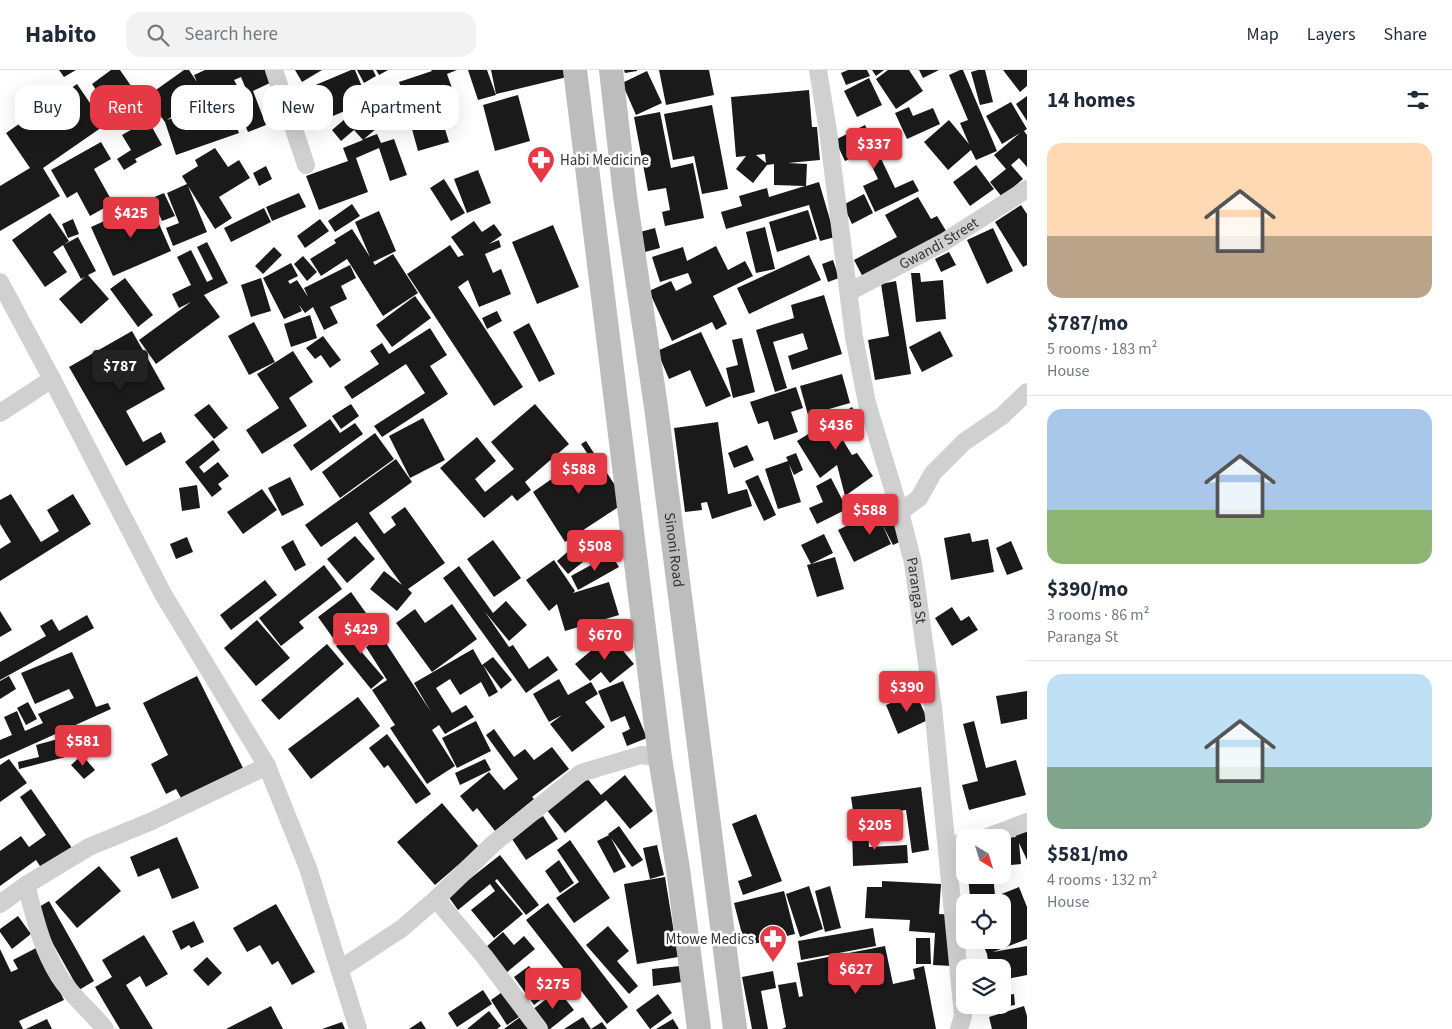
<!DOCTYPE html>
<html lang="en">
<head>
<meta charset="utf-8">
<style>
  :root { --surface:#fff; --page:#f2f2f3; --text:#1f2937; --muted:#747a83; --line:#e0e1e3; --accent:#e63946 }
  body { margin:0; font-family:"Source Sans 3",sans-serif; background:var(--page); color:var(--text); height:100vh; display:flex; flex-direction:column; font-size:19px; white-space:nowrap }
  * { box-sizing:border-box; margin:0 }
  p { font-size:16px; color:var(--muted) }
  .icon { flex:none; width:28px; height:28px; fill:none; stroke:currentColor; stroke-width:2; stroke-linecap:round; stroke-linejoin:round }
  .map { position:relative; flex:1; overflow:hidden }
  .drawer { display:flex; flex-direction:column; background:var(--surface); width:425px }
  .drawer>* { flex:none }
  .guide { position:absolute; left:15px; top:15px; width:475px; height:45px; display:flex; gap:10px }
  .needle { width:32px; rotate:142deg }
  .fabs { position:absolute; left:956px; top:759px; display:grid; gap:10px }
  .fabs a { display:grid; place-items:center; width:55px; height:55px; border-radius:10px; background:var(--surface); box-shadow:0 5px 20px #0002; font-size:25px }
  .price { position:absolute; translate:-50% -42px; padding:0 11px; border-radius:5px; background:var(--accent); color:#fff; font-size:16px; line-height:32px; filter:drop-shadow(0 1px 2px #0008) }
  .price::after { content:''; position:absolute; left:50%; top:30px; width:15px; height:11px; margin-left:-8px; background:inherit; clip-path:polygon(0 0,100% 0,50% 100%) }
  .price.selected { background:#222; color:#fff }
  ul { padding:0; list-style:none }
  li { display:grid; align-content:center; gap:10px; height:265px; padding:0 20px }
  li+li { border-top:1px solid var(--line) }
  li span { display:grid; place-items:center; height:155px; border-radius:15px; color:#555 }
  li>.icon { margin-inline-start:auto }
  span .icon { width:90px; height:90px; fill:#fffc; stroke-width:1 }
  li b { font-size:21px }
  h2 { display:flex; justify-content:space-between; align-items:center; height:60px; padding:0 20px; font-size:21px }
  .chip { padding:0 18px; border-radius:15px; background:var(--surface); box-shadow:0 5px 20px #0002; font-size:18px; line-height:45px }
  .chip.selected { background:var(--accent); color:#fff }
  header { display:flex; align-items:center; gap:30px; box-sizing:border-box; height:70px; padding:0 25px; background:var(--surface); border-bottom:1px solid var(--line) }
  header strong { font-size:24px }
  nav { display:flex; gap:28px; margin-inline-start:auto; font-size:18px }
  .search { width:350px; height:45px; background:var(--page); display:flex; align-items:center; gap:12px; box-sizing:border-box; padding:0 18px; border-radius:15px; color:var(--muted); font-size:19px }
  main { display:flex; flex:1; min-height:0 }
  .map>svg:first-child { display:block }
  .building { fill:#1a1a1a; fill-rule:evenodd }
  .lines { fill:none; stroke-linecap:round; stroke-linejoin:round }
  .street { stroke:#d0d0d0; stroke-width:18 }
  .secondary { stroke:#bdbdbd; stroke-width:24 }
  .labels { text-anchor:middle; stroke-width:5; stroke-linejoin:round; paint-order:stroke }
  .poi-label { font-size:15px; fill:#333; stroke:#fff; text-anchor:start }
  .street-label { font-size:15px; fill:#333; stroke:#fff }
</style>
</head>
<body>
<header>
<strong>Habito</strong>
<div class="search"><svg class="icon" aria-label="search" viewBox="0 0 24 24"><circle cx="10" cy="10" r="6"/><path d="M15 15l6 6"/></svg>Search here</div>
<nav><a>Map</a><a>Layers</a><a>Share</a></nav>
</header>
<main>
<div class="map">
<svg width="1027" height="959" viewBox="0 0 1027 959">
  <rect width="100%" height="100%" fill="#fff"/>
  <!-- building -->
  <path class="building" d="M59,0H76L64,7Z
    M111,0H120L145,36L119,53L92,14Z
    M184,0H189L197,12L194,5L205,0H267L272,12L253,21L266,55L248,62L233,27L227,30L239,63L176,85L165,52L146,27ZM241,7L246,19L240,21L234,10ZM200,18L208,36L167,50L186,37L181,31Z
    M295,0H322L302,12Z
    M351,0H355L368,31L319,52L306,19Z
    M357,0H373L376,6L364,13Z
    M376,0H388L379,5Z
    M431,0H457L447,4L457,32L411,47L399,12L432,1Z
    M468,0H487L496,25L478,30Z
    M491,0H566L567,7L496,24Z
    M624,0H637V1L625,3Z
    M659,0H709L714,25L666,35Z
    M848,0H867L870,6L846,15L841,3Z
    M872,0H884L876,6Z
    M888,0H909L923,21L896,39L876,9Z
    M919,0H939L923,8Z
    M960,0H963L997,81L976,90L971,80L948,100L924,72L949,50L969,74L960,53L968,50L949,5Z
    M978,0H985L993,32L980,35L971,2Z
    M1003,0H1027V16L1020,22Z
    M647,1L662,33L636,45L622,13Z
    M869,8L882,35L857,47L844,21Z
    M77,14L105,55L43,98L60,126L0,161V116L30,98L6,63Z
    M809,20L812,57H817L820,90L788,93L807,94L806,116L819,112L835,167L820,171L809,135L726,159L721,142L742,136L739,126L767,118L769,127L805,116L774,115V94L767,95L753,113L736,99L746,86L736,87L731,27ZM765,84L766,93L756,85Z
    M518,25L530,71L495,81L483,35Z
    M393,26L409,44L396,56L389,48L364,69L377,64L381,73L394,69L407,105L390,111L379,78L356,88L368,122L319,140L306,106L348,91L343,78L363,70L354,60L341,71L332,60L359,37L368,47Z
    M1027,26V51L1016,34Z
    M1011,32L1027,59L1024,61L1027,65V97L1019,88L1011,95L1023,109L1002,127L990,112L1006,99L994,85L1020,63L1002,74L986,46Z
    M712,35L728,119L702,124L694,86L673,90L664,44Z
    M909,37L913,46L933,38L940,54L907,69L895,43Z
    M660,42L671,98L693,93L704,148L665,156L662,142L670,140L666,118L648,121L634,47Z
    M440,43L449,72L418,81L410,52Z
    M148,50L162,75L135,89L137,92L124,100L117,89L131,80L122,65Z
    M865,55L895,118L913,110L919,121L875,142L863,116L878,109L865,82L845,91L835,70Z
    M101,72L111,89L94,99L113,133L90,146L77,122L67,128L51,100Z
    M215,78L228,97L239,90L250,108L219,127L232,148L215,159L188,116L207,162L173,176L166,158L179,153L167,123L187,114L182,106L198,96L195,90Z
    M976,95L994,119L970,136L953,112Z
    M266,96L272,109L259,116L253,103Z
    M478,100L491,133L467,143L454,109Z
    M444,109L465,143L451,151L430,118Z
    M164,123L175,146L162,151L152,128Z
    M299,123L306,137L272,151L266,137Z
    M864,124L873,143L852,154L843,135Z
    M918,127L931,149L937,146L948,164L866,213L854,190L897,167L885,145Z
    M149,131L171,181L113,206L91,157Z
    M352,134L360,146L335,162L328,151Z
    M1021,135L1027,144V195L1023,197L995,152Z
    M264,138L271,152L231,172L224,158Z
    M808,140L817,169L777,182L769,152Z
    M379,141L396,181L373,192L375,195L393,184L418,223L383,246L347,189L321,206L310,189L336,173L334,170L352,159L370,187L355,152Z
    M50,143L69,171L53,182L67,202L45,217L12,170Z
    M73,149L79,164L68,168L62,154Z
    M320,149L329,161L305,178L297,166Z
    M474,151L482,162L494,154L502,165L489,174L499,170L501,177L485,184L493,203L501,199L511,224L479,237L468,210L458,217L523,317L494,336L407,204L450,175L458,187L464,185L451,167Z
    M553,155L579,217L537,234L512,172Z
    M765,157L775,199L756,203L746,162Z
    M655,158L660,178L645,182L640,162Z
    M993,158L1013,201L987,214L967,170Z
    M78,167L96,201L88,205L109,229L81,254L59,229L85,207L81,209L63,175Z
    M207,172L228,213L204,225L220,247L156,294L139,270L191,232L179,238L172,224L191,215L177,187L191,180L207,212L213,209L197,177Z
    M716,176L728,200L745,191L753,206L713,226L727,254L716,260L712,252L672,271L649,221L671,211L676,221L692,213L688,203L660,212L652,187L683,177L687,191Z
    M274,177L282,185L263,204L255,196Z
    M949,182L956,195L941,202L935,189Z
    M809,185L821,210L749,244L737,218Z
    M303,186L317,202L307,211L294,194Z
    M833,190L839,208L828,212L822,194Z
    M291,193L298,206L288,211L290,214L297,210L308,227L304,218L350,195L356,208L341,216L347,229L330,237L338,253L324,260L313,237L305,243L299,235L302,241L284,249L263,208Z
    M911,203H920L921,212L943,210L946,249L916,252Z
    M125,208L153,245L138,257L110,219Z
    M261,208L271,241L251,247L241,215Z
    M896,211L911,304L875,310L868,270L889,266L881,214Z
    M824,225L842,284L792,300L788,286L808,279L803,263L773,272L787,318L775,322L756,260L794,248L791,235Z
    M415,226L431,248L392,277L376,255Z
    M497,241L502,251L487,259L482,248Z
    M310,245L317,268L291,277L284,254Z
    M254,252L275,292L249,305L228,266Z
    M529,253L555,304L539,312L513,262Z
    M430,258L447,285L430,296L448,324L382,367L374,356L425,323L406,294L352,329L344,317L379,294L370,281L382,273L389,284Z
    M132,261L165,319L126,341L143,372L161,362L166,372L126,396L69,297Z
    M940,261L953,286L922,302L909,277Z
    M701,262L731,326L706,337L690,300L669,309L657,281Z
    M323,266L341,290L330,298L321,285L315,289L306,278Z
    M742,268L755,322L733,328L726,298L738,295L732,270Z
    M293,281L313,312L289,328L307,356L262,384L246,360L279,338L257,304Z
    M842,304L850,333L808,345L800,316Z
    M796,317L803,338L791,342L798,362L774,370L768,351L758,354L750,332Z
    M209,334L228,358L214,369L194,345Z
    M351,334L359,346L341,359L332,346Z
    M535,334L569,374L525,412L531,420L517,431L512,425L484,448L440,398L477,367L496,391L475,409L485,422L514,399L491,372Z
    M852,337L863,354L841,367L852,385L857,383L873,406L845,426L837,395L820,408L797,371Z
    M423,348L445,390L410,408L389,366Z
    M330,349L340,363L355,353L363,364L311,401L293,375Z
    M718,352L728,424L747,419L752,436L712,449L707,432L701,433L702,440L685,442L674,358Z
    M375,363L394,389L340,428L322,402Z
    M213,370L220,380L199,397L204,403L218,392L229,406L218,414L222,419L212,427L185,392Z
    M586,371L626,432L565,472L533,422L563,401L562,399L587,383L581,374Z
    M747,375L754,390L734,398L728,383Z
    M796,383L803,400L794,405L789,394L801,432L778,439L765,399L788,391L786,387Z
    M396,389L412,412L369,443L384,464L396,455L391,447L405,437L445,493L408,519L412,523L397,541L370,519L384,501L402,515L357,452L321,477L305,455Z
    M758,405L776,445L764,451L745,411Z
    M290,407L304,435L282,446L268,418Z
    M831,408L847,439L817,454L809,438L823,432L816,416Z
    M197,415L200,438L182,441L179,418Z
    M262,419L277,440L243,464L227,442Z
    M11,424L41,472L59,461L47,440L73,424L91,454L0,511V479L11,472L0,454V430Z
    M875,442L879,451L891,445L904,470L893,475L882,454L891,474L854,492L838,460Z
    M970,463L972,472L988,469L994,502L951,510L944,468Z
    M824,464L833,483L811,494L835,487L844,519L817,527L807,495L811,494L801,475Z
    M587,465L599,479L568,504L557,491Z
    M355,466L375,489L347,513L327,489Z
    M187,467L193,482L176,489L170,474Z
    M293,470L306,495L295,501L281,477Z
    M493,470L521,508L494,527L467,489Z
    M1011,471L1023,499L1007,505L996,478Z
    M611,484L619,497L578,520L571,506Z
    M554,490L575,521L573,523L609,512L619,545L565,561L557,534L549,541L526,510Z
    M324,495L342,519L299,552L304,558L281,576L259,548Z
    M459,496L493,543L506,531L527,555L509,571L485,542L509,577L513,575L529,599L548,586L558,600L526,623L443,508Z
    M265,510L277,525L231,560L220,545Z
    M351,522L366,543L333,568L318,547Z
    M452,534L477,569L432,602L396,553L415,539L425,553Z
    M952,537L961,551L969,546L978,560L952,576L935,548Z
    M0,541L12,560L0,567Z
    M87,545L94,558L0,610V592L46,566L40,556L52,549L59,561Z
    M257,550L290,588L256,616L224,578Z
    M365,552L376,565L359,579L384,608L371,619L336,576Z
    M610,565L634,594L610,613L601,602L590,611L575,594Z
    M382,567L431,642L414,613L473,579L482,595L493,587L512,610L501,619L483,595L498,622L489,627L481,612L460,625L450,609L436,618L452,643L466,635L474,647L445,664L439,655L432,660L455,696L427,714L390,658L395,655L372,620L387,610L366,577Z
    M327,574L344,594L279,650L261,630Z
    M72,582L96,637L108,633L111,639L0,689V670L12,665L4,647L17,641L25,661L43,653L38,644L74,628L69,619L35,634L21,603Z
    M9,606L16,619L0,629V611Z
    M197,606L246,704L185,735L176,719L166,724L151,694L168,685L143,633Z
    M559,609L568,625L591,612L598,624L585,632L605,657L572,682L550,654L562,645L549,652L533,624Z
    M623,611L647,668L627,676L622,663L630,659L625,646L611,652L598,621Z
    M1027,621V649L1001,654L996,626Z
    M915,622L928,650L898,664L886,635Z
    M358,627L380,656L311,709L288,679Z
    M28,632L37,649L26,655L17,638Z
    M476,651L491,681L457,698L442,668Z
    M974,651L986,698L1016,690L1026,725L969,740L962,715L978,711L963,654Z
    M494,659L514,687L525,679L534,690L552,677L569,699L532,727L534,729L495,761L477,738L473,742L460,726L489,702L504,720L518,709L486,665Z
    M387,664L431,724L416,734L388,695L384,698L369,678Z
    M69,666L73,685L19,699L18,692L39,687L36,675Z
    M82,685L95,700L84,709L71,695Z
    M9,689L27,713L0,732V695Z
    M485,689L491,700L460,715L455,703Z
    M625,705L653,741L630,759L606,730L565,763L546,739L586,707L601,725Z
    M921,717L929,780L912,783L906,740L854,748L851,727Z
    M31,719L72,778L42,799L36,790L0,816V781L21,766L29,777L46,765L20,727Z
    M442,733L479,777L435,815L397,772Z
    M756,744L782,811L743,825L738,811L752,806L732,754Z
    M543,746L558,769L526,790L510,766Z
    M619,756L643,790L632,797L611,768L626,797L614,803L597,771L609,765L608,764Z
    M868,756L869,777L907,775L908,793L853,796L852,757Z
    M1027,757V790L1019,773L1021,794L1002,796V768L1016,767L1014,764Z
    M177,767L199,818L172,829L159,798L138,807L130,787Z
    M570,770L610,828L574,853L556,828L579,812L557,780Z
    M657,775L664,805L650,809L643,778Z
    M500,785L539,835L526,845L497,809L495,811L523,844L494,868L471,840L495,821L490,814L458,840L448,826Z
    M559,790L574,813L560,823L545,801Z
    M99,796L121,821L77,858L55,832Z
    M968,805H993L995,825L970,828Z
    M665,807L678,887L637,894L624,814Z
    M882,811L941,814L939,844L955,845L952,896L933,895L935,863L909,861L910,850L865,848L867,817H882Z
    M809,816L823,859L800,867L786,824Z
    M830,816L841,858L825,862L815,821Z
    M1019,817L1027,837V869L993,882L1027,876V905L1002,910V898H989L987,884L981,870H1002V832H981Z
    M784,821L795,864L745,876L734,833Z
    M49,831L94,911L79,920L34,840Z
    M548,833L628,937L607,954L526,850Z
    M276,834L315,902L292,915L278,891L272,895L260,875L247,882L233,858Z
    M18,846L31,864L12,879L0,862V859Z
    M194,851L204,872L191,878L189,875L181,880L172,861Z
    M608,856L629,881L617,891L638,916L629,924L586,875Z
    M873,858L876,876L801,890L798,871Z
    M503,862L514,875L524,866L535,879L506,903L485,878Z
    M144,865L168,904L146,917L140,906L126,915L153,959H120L95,917L112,907L102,890Z
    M916,868H930L931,894H916Z
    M885,876L893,914L915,909L913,899L924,896L936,959H782L786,957L778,915L796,912L799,927L803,926L797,893Z
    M38,877L64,930L19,951L23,959H0V879L11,902L18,899L13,890Z
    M207,887L222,903L208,916L193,900Z
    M529,896L549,923L534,935L514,907Z
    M680,896L682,912L653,916L652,899Z
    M773,901L776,918L761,921L768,959H752L742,907Z
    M483,920L492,934L457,957L448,943Z
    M505,920L522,945L507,955L491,930Z
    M558,920L574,940L550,959H547L532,940Z
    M658,924L672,943L650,959L636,940Z
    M1014,924L1015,935L989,939V935H1002V926Z
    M271,936L283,959H226Z
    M1024,936L1027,946V959H992L989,947Z
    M489,941L501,956L497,959H467Z
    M523,945L533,959H504Z
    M583,947L591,959L602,952L607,959H564Z
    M47,949L52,959H26Z
    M673,949L679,959H656Z
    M421,951L426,959H409Z
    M342,952L345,959H322Z"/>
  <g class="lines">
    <!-- street -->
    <g class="street">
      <path d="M274,0L306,95"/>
      <path id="s1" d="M818,0L828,61L854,267L867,333L900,442L913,493L933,637L963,946L959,959"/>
      <path d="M0,212L52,309L163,524L267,696L308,798L358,959"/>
      <path id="s2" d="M849,222L944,172L1027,119"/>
      <path d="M0,343L52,309"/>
      <path d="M900,442L919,428L933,403L964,372L1002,346L1027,322"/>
      <path d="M985,768L1027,752"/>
      <path d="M947,776L965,772"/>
      <path d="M26,815C35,848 41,877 59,906C72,927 91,941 105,959"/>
      <path d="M436,829L484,886L539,959"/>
      <path d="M0,834L26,815L89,777L152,751L267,696"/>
      <path d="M340,899L401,859L436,829L493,774L581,703L641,685L660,688"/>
    </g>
    <!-- secondary -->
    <g class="secondary">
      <path d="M575,0L660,688L678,799L699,959"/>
      <path id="s3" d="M611,0L625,126L656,337L735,959"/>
    </g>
  </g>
  <!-- icons -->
  <defs>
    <symbol id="pharmacy-pin" viewBox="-11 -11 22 30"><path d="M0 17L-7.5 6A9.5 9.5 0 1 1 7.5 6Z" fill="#e63946" stroke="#fff"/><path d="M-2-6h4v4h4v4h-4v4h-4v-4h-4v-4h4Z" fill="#fff"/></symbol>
  </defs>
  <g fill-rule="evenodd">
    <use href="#pharmacy-pin" x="525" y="74" width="32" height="43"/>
    <use href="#pharmacy-pin" x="757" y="853" width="32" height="43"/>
  </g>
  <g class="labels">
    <!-- poi labels -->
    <g class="poi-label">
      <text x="560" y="95">Habi Medicine</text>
      <text x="754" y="874" text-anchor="end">Mtowe Medics</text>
    </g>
    <!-- street labels -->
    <g class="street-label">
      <text dy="5" stroke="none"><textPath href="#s2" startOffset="102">Gwandi Street</textPath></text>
      <text dy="5" stroke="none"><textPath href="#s3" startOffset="484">Sinoni Road</textPath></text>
      <text dy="5" stroke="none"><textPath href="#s1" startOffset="531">Paranga St</textPath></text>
    </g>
  </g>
</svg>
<div class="fabs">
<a><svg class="needle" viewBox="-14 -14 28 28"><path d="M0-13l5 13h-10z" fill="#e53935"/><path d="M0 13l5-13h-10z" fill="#747a83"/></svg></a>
<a><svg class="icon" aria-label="locate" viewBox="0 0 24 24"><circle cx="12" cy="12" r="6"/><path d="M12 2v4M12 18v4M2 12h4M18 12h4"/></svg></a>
<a><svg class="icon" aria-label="layers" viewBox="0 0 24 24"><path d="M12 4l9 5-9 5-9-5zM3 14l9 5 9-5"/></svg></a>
</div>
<b class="price" style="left:874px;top:100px">$337</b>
<b class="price" style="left:131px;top:169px">$425</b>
<b class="price selected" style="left:120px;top:322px">$787</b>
<b class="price" style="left:836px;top:381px">$436</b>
<b class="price" style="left:579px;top:425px">$588</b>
<b class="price" style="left:870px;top:466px">$588</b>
<b class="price" style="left:595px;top:502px">$508</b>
<b class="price" style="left:361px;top:585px">$429</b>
<b class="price" style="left:605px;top:591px">$670</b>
<b class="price" style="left:907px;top:643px">$390</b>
<b class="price" style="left:83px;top:697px">$581</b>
<b class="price" style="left:875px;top:781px">$205</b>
<b class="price" style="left:856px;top:925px">$627</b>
<b class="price" style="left:553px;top:940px">$275</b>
<div class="guide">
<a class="chip">Buy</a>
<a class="chip selected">Rent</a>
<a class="chip">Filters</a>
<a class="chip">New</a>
<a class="chip">Apartment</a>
</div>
</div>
<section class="drawer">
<h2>14 homes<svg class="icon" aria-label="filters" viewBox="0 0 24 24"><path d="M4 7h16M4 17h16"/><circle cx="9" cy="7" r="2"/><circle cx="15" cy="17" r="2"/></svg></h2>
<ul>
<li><span style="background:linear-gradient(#ffd9b3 60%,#b9a48a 0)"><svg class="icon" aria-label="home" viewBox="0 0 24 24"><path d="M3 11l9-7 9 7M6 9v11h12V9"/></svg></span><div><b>$787/mo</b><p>5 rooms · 183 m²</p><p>House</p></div></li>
<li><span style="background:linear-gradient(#a9c7e8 65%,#8fb573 0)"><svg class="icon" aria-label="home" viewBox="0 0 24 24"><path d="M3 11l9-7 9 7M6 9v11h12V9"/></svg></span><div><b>$390/mo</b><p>3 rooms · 86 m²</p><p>Paranga St</p></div></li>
<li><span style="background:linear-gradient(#bfe0f5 60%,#7fa58c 0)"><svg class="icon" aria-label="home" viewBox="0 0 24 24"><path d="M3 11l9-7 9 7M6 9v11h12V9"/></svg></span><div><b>$581/mo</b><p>4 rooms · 132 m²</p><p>House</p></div></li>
</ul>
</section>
</main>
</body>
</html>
